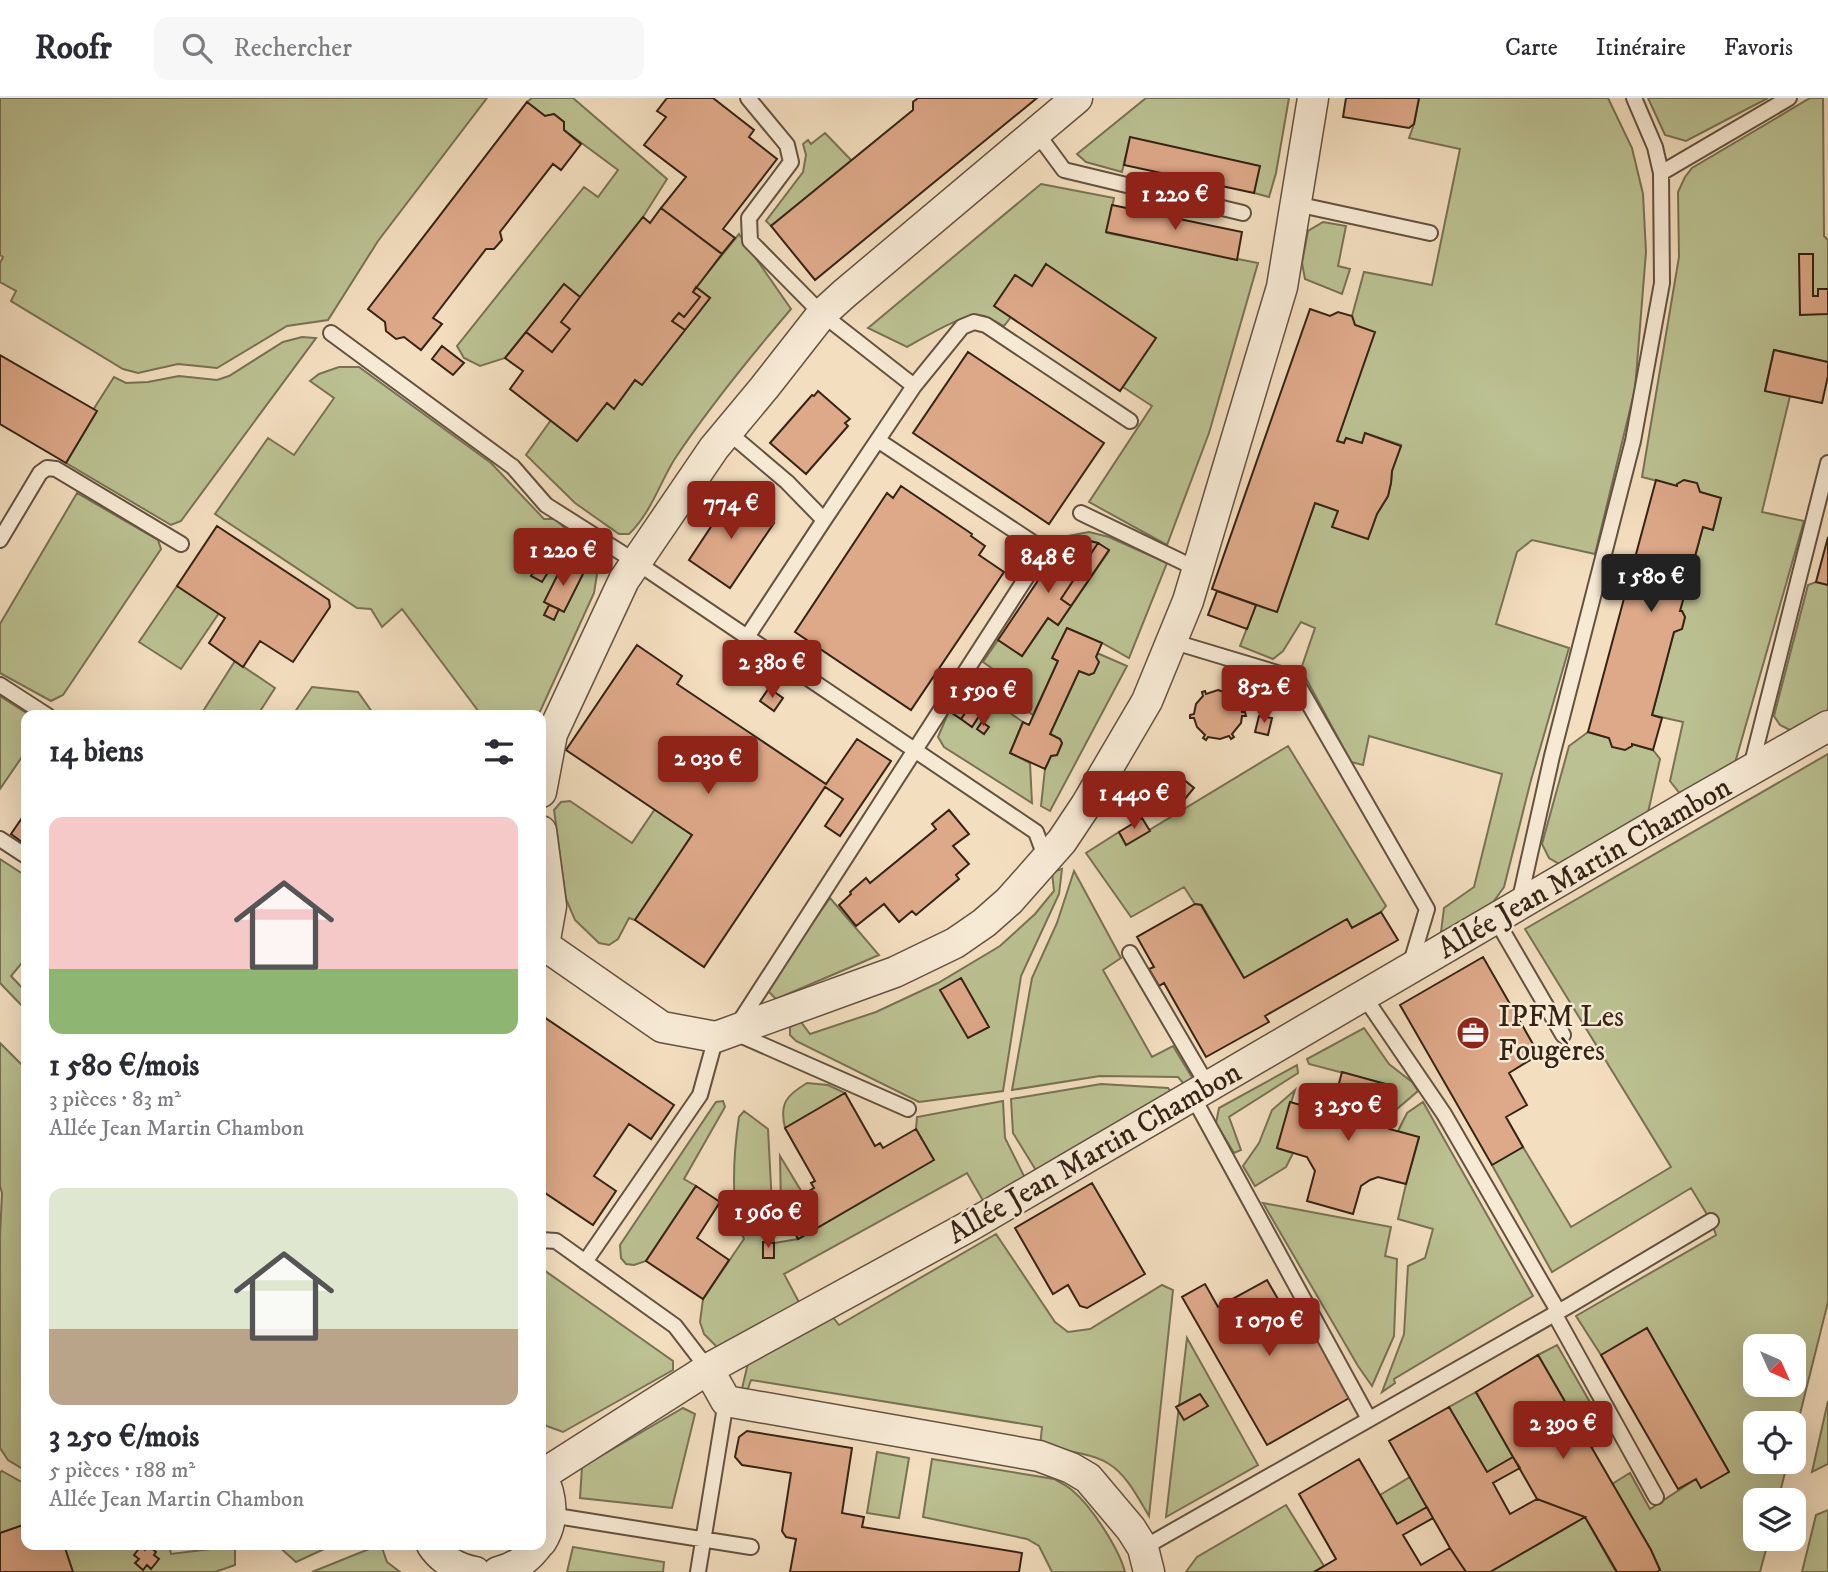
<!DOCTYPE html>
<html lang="fr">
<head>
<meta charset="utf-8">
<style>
  :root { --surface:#fff; --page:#f7f7f7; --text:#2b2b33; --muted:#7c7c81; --line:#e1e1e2; --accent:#8f2418 }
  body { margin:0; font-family:"IM FELL DW Pica",serif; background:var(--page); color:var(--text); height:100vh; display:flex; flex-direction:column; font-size:26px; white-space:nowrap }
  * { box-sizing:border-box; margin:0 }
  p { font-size:23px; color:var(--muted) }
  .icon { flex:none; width:38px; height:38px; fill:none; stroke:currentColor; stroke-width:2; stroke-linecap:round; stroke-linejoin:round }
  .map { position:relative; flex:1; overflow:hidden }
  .side { position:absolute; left:21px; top:612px; width:525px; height:840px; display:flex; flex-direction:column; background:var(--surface); border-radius:14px; box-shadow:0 7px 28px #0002 }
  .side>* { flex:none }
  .needle { width:46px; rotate:135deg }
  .buttons { position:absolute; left:1743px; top:1236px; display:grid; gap:14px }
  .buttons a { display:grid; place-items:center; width:63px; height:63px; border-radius:14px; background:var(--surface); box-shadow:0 7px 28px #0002; font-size:35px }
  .price { position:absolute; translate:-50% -60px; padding:0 16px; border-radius:7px; background:var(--accent); color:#fff; font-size:23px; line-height:46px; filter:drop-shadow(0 2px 4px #0008) }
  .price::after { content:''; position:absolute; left:50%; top:42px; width:21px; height:16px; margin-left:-10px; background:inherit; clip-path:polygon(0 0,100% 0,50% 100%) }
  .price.on { background:#222; color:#fff }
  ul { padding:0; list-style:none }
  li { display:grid; align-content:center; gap:14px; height:371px; padding:0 28px }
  li span { display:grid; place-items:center; height:217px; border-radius:14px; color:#555 }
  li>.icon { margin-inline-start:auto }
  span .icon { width:126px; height:126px; fill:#fffc; stroke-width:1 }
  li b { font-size:30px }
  h2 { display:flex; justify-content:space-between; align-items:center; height:84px; padding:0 28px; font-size:30px }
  header { display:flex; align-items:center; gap:42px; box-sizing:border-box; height:98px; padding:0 35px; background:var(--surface); border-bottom:2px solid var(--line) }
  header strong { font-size:33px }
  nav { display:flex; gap:38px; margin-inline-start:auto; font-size:24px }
  .search { width:490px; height:63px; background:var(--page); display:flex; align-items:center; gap:18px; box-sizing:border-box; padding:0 24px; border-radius:14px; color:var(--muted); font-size:26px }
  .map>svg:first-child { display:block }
  .green { fill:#bbc192; stroke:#787254; stroke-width:2; fill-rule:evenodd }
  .building { fill:#dea989; stroke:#352315; stroke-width:2 }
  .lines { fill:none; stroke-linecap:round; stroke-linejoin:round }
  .service-casing { stroke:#645240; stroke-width:18 }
  .minor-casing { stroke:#645240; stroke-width:33 }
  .service { stroke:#f7ead5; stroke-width:14 }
  .minor { stroke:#f7ead5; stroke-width:30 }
  .labels { text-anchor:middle; stroke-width:5; stroke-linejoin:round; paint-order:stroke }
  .street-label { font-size:30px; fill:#352315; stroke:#f7ead5 }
  .poi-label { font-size:30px; fill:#352315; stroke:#f7ead5; text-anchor:start }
</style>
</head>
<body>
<header>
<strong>Roofr</strong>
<div class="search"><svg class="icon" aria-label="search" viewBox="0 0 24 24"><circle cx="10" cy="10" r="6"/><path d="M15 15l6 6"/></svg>Rechercher</div>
<nav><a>Carte</a><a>Itinéraire</a><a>Favoris</a></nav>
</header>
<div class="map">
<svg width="1828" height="1474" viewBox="0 0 1828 1474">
  <rect width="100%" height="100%" fill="#f3debf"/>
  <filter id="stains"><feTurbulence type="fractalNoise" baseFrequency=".00286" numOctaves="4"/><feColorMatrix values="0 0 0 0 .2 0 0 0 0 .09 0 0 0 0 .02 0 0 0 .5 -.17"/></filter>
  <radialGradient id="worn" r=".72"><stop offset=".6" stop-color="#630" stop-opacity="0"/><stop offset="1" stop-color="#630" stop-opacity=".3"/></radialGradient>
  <!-- green -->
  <path class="green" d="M0,0H487L378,143L328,222L287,228L217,270L178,266L138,275L123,271L11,203L16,193L0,184V165L3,159L0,157Z
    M532,0H573L667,81L643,119L580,199L564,187L505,260L480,268L464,260L457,248L584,89L598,99L618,72L564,32V24L554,16L545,18L527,4Z
    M1146,0H1289L1276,75L1269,99L1254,95L1259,68L1130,40L1122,74L1086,64L1077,56Z
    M1419,0H1608L1632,50L1643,96L1646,154L1635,291L1595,456L1532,442L1517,454L1496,526L1569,550L1531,682L1504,789L1489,810L1468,824L1441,834L1444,810L1474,789L1502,676L1369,638L1363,667L1351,664L1301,571L1315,530L1301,524L1283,553L1273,561L1240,548L1256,507L1277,514L1315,405L1338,413L1333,429L1368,441L1377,416L1388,398L1391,385L1392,373L1401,347L1365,335L1362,345L1346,340L1344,345L1337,343L1374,234L1355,227L1352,218L1364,174L1432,187L1460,51L1409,40L1414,26Z
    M1648,0H1768L1686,43L1665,37Z
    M1810,0H1823L1824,138L1828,142V264L1774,252L1765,292L1790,298L1762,414L1804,423L1735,665L1681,697L1670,683L1683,624L1652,617L1674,534L1682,530L1685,519L1682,513H1680L1703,429L1713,431L1721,400L1700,394L1696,385L1684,382L1678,386L1677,388L1642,379L1679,159L1678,94L1685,79L1692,70Z
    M825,35L852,63L771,128L766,123L803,74L806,57L803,46L808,42L811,46Z
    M1041,86L1114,100L1107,135L1258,165L1209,335L1167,447L1089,404L1152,308L1123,289L1046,166L1032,188L1015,177L995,208L1011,219L1004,228C997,225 990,220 984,218C965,213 924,240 907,249L868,230Z
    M1323,124L1346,128L1338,168L1350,171L1342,196L1305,181L1302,165L1308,133Z
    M739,136L791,211C750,259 709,309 674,362C659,387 650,416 629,436H619L575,405L526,357L551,322L577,343L607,305L614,310L635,282L642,287L710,200L696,189Z
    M302,239L316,240L181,423L171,427L66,365L96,314L93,312L114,279L126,285L148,284L179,278L217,282L229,278L283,244Z
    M339,269H359L491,365L544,421H556L589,456L597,476L594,495L538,618H482L402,511L382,529L371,511L357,510L215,416L268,340L294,357L334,300L310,283L319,276Z
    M77,395L158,442L161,451L63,597L51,603L0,575V526Z
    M1089,434L1109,439L1167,465L1129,560L1102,545L1067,530L1053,560L1058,563L1033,617L999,594L1007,581L983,564L998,542L1022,558L1048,520L1058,527L1109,453L1098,445L1068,438Z
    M1816,484L1828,487V615L1794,634L1780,627L1774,618L1808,487Z
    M177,488L219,515L181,571L139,544Z
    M1097,555L1127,568L1050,713L1041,708L1045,671L1051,658L1057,657L1062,646L1060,641L1050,636L1079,573L1089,577L1093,575L1098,564L1096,559Z
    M235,563L275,590L257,618H200Z
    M312,589L358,594L375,618H292Z
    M0,598L31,618H26V653L0,691Z
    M990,601L1023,624L1010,655L1030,665L1032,705L944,649L938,639L949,613L972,628Z
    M1588,634L1609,640L1613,649L1632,648V646L1653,652L1660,661L1647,719L1561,767L1549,760L1542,746L1569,648Z
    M1288,648L1386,808L1381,814L1352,830L1347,821L1244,880L1202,807L1195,806L1184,789L1131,819L1086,755L1119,734L1126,746Z
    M1828,656V1204L1794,1340V1325H1755V1363H1788L1778,1402H1755V1440H1769L1760,1474H1661L1651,1452L1612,1386L1630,1375L1650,1411L1696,1381L1701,1390L1729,1374L1647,1231L1601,1257L1576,1218L1716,1137L1711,1123L1691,1090L1552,1174L1492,1067L1523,1049L1571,1129L1671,1069L1525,831ZM1755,1248H1794V1286H1755Z
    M570,703L632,745L655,711L692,737L635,822L629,820L618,841L609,847L599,845L575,822L566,801L554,712L561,704Z
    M0,761L26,778V860L11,878L26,894V912L0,885Z
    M1062,771L1059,796L1021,878L1003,993L919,1004L796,943L790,937V929L801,924L810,936L876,914L938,885L1000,848L1035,816L1054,793L1052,774Z
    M1074,773L1121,860L1103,872L1152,959L1173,948L1193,981L1184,986L1178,979L1100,978L1012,992L1032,880L1057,825Z
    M830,800L879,857L776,901L766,891Z
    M1364,930L1389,966L1412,984L1418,993L1384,1022L1382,1017L1389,987L1309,966L1307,961Z
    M0,945L26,971V1373L8,1362L0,1350V1138L2,1095L0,1088Z
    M1297,967L1298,975L1229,1019L1241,1052L1234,1055L1216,1025L1219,1010Z
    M807,985L828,987L845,995L785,1030C779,1005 787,997 807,985Z
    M1101,986L1168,990L1171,994L1037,1074L1013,1035L1011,1001Z
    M1295,992L1277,1050L1293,1055L1286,1069L1255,1088L1243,1068L1259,1045L1272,1012Z
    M723,1003L725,1009L684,1081L696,1088L646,1163L634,1167L626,1166L621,1160L620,1147L716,1004Z
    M1003,1003L1005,1040L1026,1082L985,1106L967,1075L784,1176L801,1208L717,1249L704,1236L700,1224L703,1201L744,1141C729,1111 734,1052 739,1019L744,1013L768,1031L774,1145L798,1141L933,1062L916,1031L917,1019Z
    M1423,1004L1533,1198L1394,1281L1395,1285L1382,1294L1404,1236L1408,1168L1425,1160L1433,1131L1398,1121L1406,1086L1419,1040L1398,1033L1407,1015Z
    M780,1058L803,1096L781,1109Z
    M1263,1105L1391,1129L1385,1158L1397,1161L1394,1238L1372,1288L1358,1268Z
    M996,1136L1055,1224L1068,1234L1090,1231L1162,1187L1173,1192L1149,1418C1138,1400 1127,1377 1109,1366C1093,1355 1059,1352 1040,1349L1042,1329L751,1282L746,1296L741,1295L748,1265L832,1218L839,1227Z
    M541,1170L673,1263V1272L563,1334L541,1326Z
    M1187,1240L1258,1367L1166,1419Z
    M1557,1247L1606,1332L1592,1350L1538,1257Z
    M1476,1294L1513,1359L1487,1374L1449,1309Z
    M1828,1303V1366L1812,1374Z
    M683,1310L695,1316L672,1410L580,1400L582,1369Z
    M877,1354L909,1360L899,1420L867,1415Z
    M932,1361L1054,1381C1061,1385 1068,1388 1073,1393C1092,1409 1119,1451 1125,1474H1052L1039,1448L1027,1441L923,1419Z
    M2,1373L20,1383L26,1385V1426L0,1435V1374Z
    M1410,1379L1427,1409L1397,1426L1380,1397Z
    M1286,1407L1324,1468L1314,1474H1186L1197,1459Z
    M1828,1412V1474H1802L1816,1417Z
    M1585,1419L1616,1474H1490Z
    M62,1447H169L171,1456L235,1448V1467L215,1474H72Z
    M277,1447H333L296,1464Z
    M379,1447H381L387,1464L400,1474H312Z
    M573,1449L664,1464L663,1474H567Z"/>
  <!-- building -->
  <path class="building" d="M667,0H713L754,32L749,39L777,61L723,131L735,140L722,156L661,110L686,79L644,47L666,19L657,13Z
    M918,0H1037L815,182L771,128L913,12V4Z
    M1346,0H1419L1414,26L1409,30L1343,19Z
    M527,4L545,18L554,16L564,24V32L581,46L561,72L553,66L500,134L502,142L494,151H486L433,220L442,226L421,252L404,239L396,241L386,233L385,224L368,211Z
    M1130,39L1260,68L1254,95L1124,67Z
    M1112,107L1242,134L1237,162L1106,134Z
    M661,110L722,156L693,194L700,199L684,219L679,215L672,223L685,232L642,287L635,282L614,311L607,305L577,343L510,291L523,273L505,260L526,234L552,254L570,231L561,224L580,199L643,119L650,125Z
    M1799,156H1813V198H1818V191H1828V216L1800,217Z
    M1046,166L1156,240L1120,293L994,208L1015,177L1032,188Z
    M564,186L580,199L561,224L570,231L552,254L526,234Z
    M696,189L710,200L685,232L672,223L679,215L684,219L700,199L693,194Z
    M1310,211L1330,218L1338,214L1352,218L1355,227L1375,234L1337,343L1344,345L1346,340L1362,345L1365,335L1401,348L1392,373L1391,385L1388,398L1377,416L1368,441L1332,429L1338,413L1315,405L1277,514L1212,491Z
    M442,248L464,265L453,277L432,261Z
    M1774,252L1828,264V278L1822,305L1765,293Z
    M968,254L1104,345L1049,426L913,335Z
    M0,257L97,313L66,365L0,326Z
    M818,293L850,321L845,325L848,328L806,376L770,345L812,297L814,298Z
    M1656,382L1677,388V386L1684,382L1697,385L1700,394L1721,400L1713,432L1703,429L1680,513H1682L1685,519L1682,531L1674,534L1652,617L1662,620L1653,652L1632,646V648L1625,652L1612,649L1609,640L1588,634Z
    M901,388L972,436L971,438L985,448L979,457L1004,474L911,612L795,534L887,395L893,400Z
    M732,397L774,425L730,490L689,462Z
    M217,428L329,502L330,509L293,564L260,543L243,569L209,545L225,520L177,488Z
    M1068,438L1098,445L1061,501L1071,508L1058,527L1048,520L1022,558L998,542Z
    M1828,439V487L1816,484Z
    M1098,445L1109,452L1071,508L1061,501Z
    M543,460L553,466L542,484L531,478Z
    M563,466L583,476L564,514L544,504Z
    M1217,493L1256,507L1247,531L1208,517Z
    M549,507L559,511L554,522L544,517Z
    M1067,530L1102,545L1096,559L1099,564L1094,575L1089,577L1079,573L1050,636L1060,641L1062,645L1057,657L1051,658L1045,671L1010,655L1023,624L1029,627L1058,563L1052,560Z
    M637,547L682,578L677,586L826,686L857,641L891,663L840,738L825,728L843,701L825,689L704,869L635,822L692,737L566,652Z
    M968,586L979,594L961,621L949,613Z
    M769,590L783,600L774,613L760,603Z
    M1218,592L1227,595L1229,592L1232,593L1230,597L1239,604L1242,614H1245L1246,618H1242L1241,625L1232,636L1234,639L1231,641L1229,638L1220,641L1208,639L1206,642L1203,640L1205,637L1197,629L1194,620H1190V617L1194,616L1196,606L1203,598L1202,594L1205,593L1206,596Z
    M979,594L990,601L972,629L961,621Z
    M1259,618L1272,620L1268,637L1255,634Z
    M982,624L989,629L984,636L977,631Z
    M1177,676L1194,690L1179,708L1162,693Z
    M949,712L969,736L953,748L969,766L956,777L959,781L916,817L912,813L899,824L884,806L856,828L839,807L851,796L850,794L866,780L870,785L936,731L932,726Z
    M26,714V747L11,736Z
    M1142,720L1150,733L1126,747L1119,734Z
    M1195,806L1201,807L1244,880L1347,821L1352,830L1381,814L1398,842L1265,918L1269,924L1206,959L1164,885L1159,888L1149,871L1154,869L1137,839Z
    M1483,859L1537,953L1535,959L1509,975L1527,1007L1506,1019L1523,1049L1492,1067L1400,907Z
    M961,880L989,929L968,940L940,892Z
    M541,917L674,1007L651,1041L629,1026L594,1078L616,1093L593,1127L542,1093L541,1095Z
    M1342,974L1389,987L1382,1017L1389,1031L1419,1039L1406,1086L1378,1079L1370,1082L1361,1088L1353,1116L1307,1103L1315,1073L1307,1059L1277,1050L1290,1004L1319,1012L1334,1004Z
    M845,995L875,1048L880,1045L883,1050L916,1031L934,1062L798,1141L781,1109L814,1090L811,1085L815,1083L785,1030Z
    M1092,1085L1145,1176L1087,1210L1080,1208L1068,1187L1053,1196L1015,1130Z
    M696,1088L720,1104L697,1140L729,1162L703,1201L646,1163Z
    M763,1144L774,1145V1160H763Z
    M1267,1182L1282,1208L1290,1204L1296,1205L1351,1299L1267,1347L1182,1199L1205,1186L1218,1209Z
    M1647,1230L1729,1374L1701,1390L1696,1381L1678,1391L1601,1257Z
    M1538,1257L1651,1452L1660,1472L1657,1474H1617L1585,1419L1537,1401L1476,1294Z
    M1200,1296L1208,1308L1184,1322L1176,1309Z
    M1449,1309L1487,1374L1513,1359L1520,1370L1493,1385L1510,1416L1537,1401L1585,1419L1490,1474H1466L1450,1450L1389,1343Z
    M747,1333L852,1350L842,1415L864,1419L862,1429L1022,1455L1019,1474H790L796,1441L786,1439L782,1433L791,1375L742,1367L735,1359L739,1339Z
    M1359,1361L1397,1426L1427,1409L1433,1420L1403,1437L1421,1467L1450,1450L1466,1474H1314L1336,1461L1299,1396Z
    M26,1426V1447H64L73,1474H0V1435Z
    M148,1447L156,1454L154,1457L159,1461L151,1471L147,1467L143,1472L135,1465L139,1461L134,1457L141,1448L145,1452Z"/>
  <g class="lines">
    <defs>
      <path id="service" d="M748,0L787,47L791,64L749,120L750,143L822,216L914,288
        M1036,34L1064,72L1243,115
        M1661,75L1789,0
        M1296,106L1430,135
        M331,235L513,369L546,407L636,464L1036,734L1046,761
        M728,334L787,384L824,422
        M879,343L1044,452L733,934L908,1011
        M1081,415L1197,471
        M0,442L40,375L47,370L56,371L181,446
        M747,539L824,422L914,288L962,229L974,224L986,227L1130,323
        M1171,543L1294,580L1427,811L1410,868
        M0,587L48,618
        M1751,669L1828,365
        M0,741L26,758
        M1519,805L1552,658L1633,343L1662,185L1661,75L1655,49L1634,0
        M1495,820L1563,937
        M1130,855L1208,988
        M1363,897L1444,1016L1558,1213
        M1192,997L1369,1321
        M541,1142L556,1143L675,1228L708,1271
        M585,1164L700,997L716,939
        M1554,1215L1656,1399
        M550,1417L751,1449
        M1143,1450L1572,1206L1711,1123
        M698,1474L726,1303"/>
      <path id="minor" d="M541,694L552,636L624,482L714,350L764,290L822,216L844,196L1077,0
        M541,733L551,808L544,847L541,852
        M544,847L662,929L716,939L895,874L955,845L984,825L1009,803L1062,743L1086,707L1147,603L1188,503L1282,189L1313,0
        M708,1271L726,1303L1039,1358L1071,1370L1088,1380L1131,1431L1143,1450L1149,1474
        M541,1376C552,1398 555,1422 541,1444
        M542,1377L708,1271L973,1126L1691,706L1828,628
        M432,1447C442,1462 458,1471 475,1474
        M498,1474C515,1470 527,1462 538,1447"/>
    </defs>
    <!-- service casing -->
    <use href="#service" class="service-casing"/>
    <!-- minor casing -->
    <use href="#minor" class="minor-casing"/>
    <!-- service -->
    <use href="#service" class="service"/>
    <!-- minor -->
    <use href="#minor" class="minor"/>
  </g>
  <!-- icons -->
  <defs>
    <symbol id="office-disc" viewBox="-11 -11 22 22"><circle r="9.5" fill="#8f2418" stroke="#f7ead5"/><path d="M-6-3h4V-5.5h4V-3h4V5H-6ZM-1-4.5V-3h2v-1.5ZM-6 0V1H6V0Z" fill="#fff"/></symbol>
  </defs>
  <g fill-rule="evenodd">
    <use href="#office-disc" x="1454" y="916" width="38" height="38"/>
  </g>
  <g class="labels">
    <!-- street labels -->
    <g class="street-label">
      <text transform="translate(1584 769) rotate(-30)" y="10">Allée Jean Martin Chambon</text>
      <text transform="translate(1094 1054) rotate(-30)" y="10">Allée Jean Martin Chambon</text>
    </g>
    <!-- poi labels -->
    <g class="poi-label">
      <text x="1498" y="928">IPFM Les<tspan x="1498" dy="34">Fougères</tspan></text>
    </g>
  </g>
  <rect width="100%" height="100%" filter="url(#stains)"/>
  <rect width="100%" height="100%" fill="url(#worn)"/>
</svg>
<div class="buttons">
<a><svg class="needle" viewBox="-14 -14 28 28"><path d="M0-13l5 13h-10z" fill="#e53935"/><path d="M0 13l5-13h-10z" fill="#7c7c81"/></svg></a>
<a><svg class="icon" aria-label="locate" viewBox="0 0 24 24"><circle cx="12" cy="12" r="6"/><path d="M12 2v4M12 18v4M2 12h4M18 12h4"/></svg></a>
<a><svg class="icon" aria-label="layers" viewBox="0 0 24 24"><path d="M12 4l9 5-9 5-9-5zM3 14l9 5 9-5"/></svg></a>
</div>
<b class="price" style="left:1175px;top:134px">1 220 €</b>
<b class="price" style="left:731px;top:443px">774 €</b>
<b class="price" style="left:563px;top:490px">1 220 €</b>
<b class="price" style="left:1048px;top:497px">848 €</b>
<b class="price on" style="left:1651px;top:516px">1 580 €</b>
<b class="price" style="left:772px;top:602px">2 380 €</b>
<b class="price" style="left:1264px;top:627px">852 €</b>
<b class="price" style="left:983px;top:630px">1 590 €</b>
<b class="price" style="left:708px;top:698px">2 030 €</b>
<b class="price" style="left:1134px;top:733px">1 440 €</b>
<b class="price" style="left:1348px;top:1045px">3 250 €</b>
<b class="price" style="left:768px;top:1152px">1 960 €</b>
<b class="price" style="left:1269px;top:1260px">1 070 €</b>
<b class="price" style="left:1563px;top:1363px">2 390 €</b>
<section class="side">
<h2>14 biens<svg class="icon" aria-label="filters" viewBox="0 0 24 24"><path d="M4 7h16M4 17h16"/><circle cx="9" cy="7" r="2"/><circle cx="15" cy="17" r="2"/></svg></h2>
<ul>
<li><span style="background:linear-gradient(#f6c9c9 70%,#8fb573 0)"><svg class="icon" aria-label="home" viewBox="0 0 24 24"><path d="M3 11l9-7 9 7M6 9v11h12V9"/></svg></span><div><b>1 580 €/mois</b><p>3 pièces · 83 m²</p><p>Allée Jean Martin Chambon</p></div></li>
<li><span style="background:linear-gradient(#dfe7d0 65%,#b9a48a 0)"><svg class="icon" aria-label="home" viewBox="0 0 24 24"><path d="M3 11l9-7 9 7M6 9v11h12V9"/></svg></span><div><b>3 250 €/mois</b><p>5 pièces · 188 m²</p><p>Allée Jean Martin Chambon</p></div></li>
</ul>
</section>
</div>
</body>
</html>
